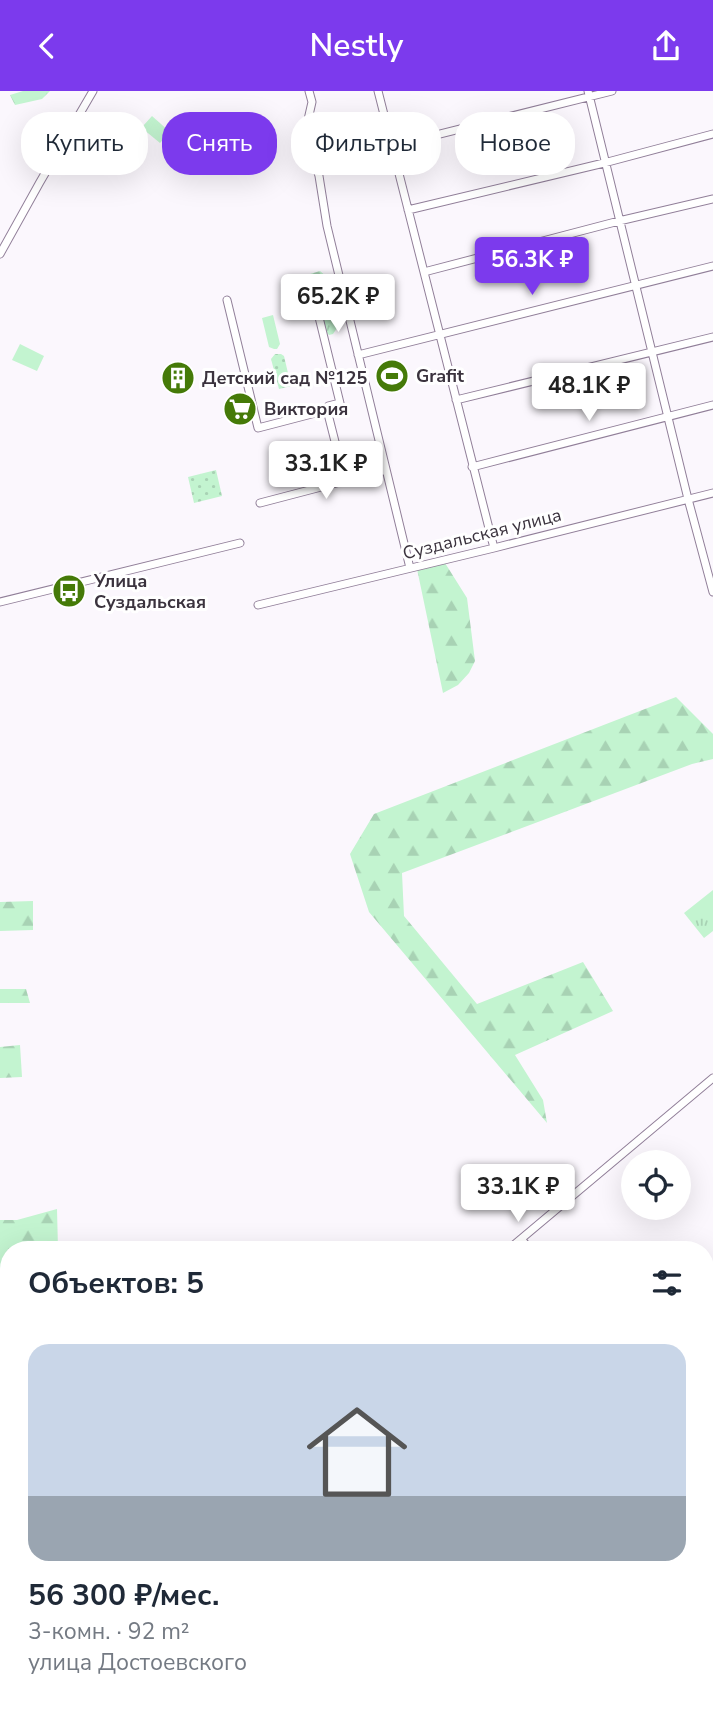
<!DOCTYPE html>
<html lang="ru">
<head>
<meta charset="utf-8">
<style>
  :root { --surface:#fff; --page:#f2f2f3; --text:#1f2937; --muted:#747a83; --line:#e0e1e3; --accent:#7c3aed }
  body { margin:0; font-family:"Nunito Sans",sans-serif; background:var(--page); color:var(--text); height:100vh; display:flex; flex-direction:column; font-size:26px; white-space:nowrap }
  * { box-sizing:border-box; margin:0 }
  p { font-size:23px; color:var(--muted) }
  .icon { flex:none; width:38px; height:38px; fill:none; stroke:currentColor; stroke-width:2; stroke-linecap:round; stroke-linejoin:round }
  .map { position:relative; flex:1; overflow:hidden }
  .drawer { position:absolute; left:0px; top:1150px; width:714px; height:471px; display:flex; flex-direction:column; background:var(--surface); border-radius:28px 28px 0 0; box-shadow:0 7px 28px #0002 }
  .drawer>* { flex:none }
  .banner { position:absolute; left:21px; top:21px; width:672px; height:63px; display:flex; gap:14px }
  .controls { position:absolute; left:621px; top:1059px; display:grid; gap:14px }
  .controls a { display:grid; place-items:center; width:70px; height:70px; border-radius:50%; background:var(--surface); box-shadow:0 7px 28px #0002; font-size:35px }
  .price { position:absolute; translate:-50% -60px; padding:0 16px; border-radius:7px; background:#fff; color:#222; font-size:23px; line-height:46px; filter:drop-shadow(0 2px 4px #0008) }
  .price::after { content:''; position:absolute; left:50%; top:42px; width:21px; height:16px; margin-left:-10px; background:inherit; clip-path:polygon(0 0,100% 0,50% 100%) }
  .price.active { background:var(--accent); color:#fff }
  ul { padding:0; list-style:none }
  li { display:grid; align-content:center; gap:14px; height:371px; padding:0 28px }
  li+li { border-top:2px solid var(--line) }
  li span { display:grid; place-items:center; height:217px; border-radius:21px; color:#555 }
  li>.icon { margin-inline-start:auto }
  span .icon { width:126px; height:126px; fill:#fffc; stroke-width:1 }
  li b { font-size:30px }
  h2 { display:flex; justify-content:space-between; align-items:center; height:84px; padding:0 28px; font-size:30px }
  .chip { padding:0 24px; border-radius:28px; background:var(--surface); box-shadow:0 7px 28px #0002; font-size:24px; line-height:63px }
  .chip.active { background:var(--accent); color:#fff }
  header { display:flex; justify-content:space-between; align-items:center; height:91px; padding:0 28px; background:var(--accent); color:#fff; font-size:32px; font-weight:600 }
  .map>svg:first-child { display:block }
  .grass { fill:url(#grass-tufts) }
  .forest { fill:url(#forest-firs) }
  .park { fill:url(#park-dots) }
  .pitch { fill:#c3f4d0 }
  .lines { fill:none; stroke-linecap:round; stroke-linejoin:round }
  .minor-casing { stroke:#917f99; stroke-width:9 }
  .minor { stroke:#fff; stroke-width:7 }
  .labels { text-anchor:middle; stroke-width:6; stroke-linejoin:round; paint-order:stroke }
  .poi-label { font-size:18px; font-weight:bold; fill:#3b333e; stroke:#fff; text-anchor:start }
  .street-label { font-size:18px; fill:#3b333e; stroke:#fff }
</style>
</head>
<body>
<header><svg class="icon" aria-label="back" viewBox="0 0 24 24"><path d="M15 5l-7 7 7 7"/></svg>Nestly<svg class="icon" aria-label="share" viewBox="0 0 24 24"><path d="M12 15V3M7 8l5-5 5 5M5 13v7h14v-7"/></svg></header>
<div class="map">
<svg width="713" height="1619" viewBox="0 0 713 1619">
  <defs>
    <pattern id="grass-tufts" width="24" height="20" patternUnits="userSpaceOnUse" patternTransform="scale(1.75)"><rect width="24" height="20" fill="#c3f4d0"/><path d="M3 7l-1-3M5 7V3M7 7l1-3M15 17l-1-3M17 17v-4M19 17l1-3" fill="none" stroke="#a8d2b4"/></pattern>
    <pattern id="forest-firs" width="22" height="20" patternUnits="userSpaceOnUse" patternTransform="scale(1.75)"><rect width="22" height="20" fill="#c3f4d0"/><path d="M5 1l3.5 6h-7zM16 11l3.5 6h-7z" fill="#a8d2b4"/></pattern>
    <pattern id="park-dots" width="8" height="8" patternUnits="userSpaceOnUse" patternTransform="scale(1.75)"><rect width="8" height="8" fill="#c3f4d0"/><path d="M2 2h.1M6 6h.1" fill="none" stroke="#a8d2b4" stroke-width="1.8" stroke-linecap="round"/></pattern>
  </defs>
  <rect width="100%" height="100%" fill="#fbf7fd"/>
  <!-- grass -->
  <path class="grass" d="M335,201L337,206L342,209L344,219L341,223V231L333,243L329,244L326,241L320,218L325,210Z
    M713,799V840L704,847L684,822Z"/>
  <!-- forest -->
  <path class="forest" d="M23,0H50L42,8L15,14L10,4Z
    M320,180L327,186L331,196L319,207L316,205L311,206L306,187L310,183Z
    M445,472L467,507L475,570L469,582L458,594L443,602L417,478Z
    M676,606L713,643V668L692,673L402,782L404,825L477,913L583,871L613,920L515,964L543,1009L547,1032L369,821L350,763L374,723Z
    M33,810V839L0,840V811Z
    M0,898H26L30,912H0Z
    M20,954L22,986L0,987V956Z
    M57,1118L58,1158H9V1521L0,1527V1129H17Z
    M713,1576V1619H673L680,1612H705V1585Z
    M206,1612H314L307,1619H212Z"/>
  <!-- park -->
  <path class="park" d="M275,263H281L284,265L291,295L279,298L271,268Z
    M216,379L222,405L194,412L188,386Z"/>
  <!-- pitch -->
  <path class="pitch" d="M152,25L170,41L160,52L143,38V35Z
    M273,224L280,253L277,258H274L269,256L262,227Z
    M20,253L44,265L37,280L12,269Z"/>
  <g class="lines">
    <defs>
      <path id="minor" d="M309,0L312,11L307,33L310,56L319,85L327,135L410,477
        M378,0L494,457
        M588,0L688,408L713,501
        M392,55L612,0
        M408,119L604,72L713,43
        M0,163L40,91L93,0
        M424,181L619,130L713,108
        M227,209L258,337L327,319L345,390
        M358,264L713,175
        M456,309L713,246
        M327,319L328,315L340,312L316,214L340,192
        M472,376L713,314
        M260,412L386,379
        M0,511L240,452
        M258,514L494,457L713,402
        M521,1148L530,1158
        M509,1158L713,987
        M705,1188L713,1182
        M705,1272L713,1289
        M705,1372L713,1381
        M705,1461L713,1453
        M705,1546L713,1537
        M0,1591L9,1584
        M431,1612L437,1619
        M509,1612L515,1619
        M396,1619L403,1612
        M556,1619L563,1612
        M636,1619L643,1612"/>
    </defs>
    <!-- minor casing -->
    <use href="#minor" class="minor-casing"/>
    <!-- minor -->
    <use href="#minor" class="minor"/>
  </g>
  <!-- icons -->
  <defs>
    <symbol id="stadium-disc" viewBox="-11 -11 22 22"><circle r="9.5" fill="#457a08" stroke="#fff"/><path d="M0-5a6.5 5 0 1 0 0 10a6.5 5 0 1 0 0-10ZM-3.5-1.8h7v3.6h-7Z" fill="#fff"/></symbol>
    <symbol id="building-disc" viewBox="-11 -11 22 22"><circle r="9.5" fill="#457a08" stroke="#fff"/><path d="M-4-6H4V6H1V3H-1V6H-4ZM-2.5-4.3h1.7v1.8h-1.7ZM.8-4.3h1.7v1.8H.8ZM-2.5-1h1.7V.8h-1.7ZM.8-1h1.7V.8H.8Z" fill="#fff"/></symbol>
    <symbol id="supermarket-disc" viewBox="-11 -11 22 22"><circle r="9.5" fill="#457a08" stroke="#fff"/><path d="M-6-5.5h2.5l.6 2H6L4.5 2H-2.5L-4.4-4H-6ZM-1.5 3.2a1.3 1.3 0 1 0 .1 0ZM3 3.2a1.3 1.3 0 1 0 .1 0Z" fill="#fff"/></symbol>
    <symbol id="bus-disc" viewBox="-11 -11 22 22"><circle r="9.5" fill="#457a08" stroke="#fff"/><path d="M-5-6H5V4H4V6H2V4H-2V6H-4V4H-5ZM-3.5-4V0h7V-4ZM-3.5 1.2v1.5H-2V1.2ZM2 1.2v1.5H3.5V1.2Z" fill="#fff"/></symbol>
  </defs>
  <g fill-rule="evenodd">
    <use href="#stadium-disc" x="373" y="266" width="38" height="38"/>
    <use href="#building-disc" x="159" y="268" width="38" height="38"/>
    <use href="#supermarket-disc" x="221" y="299" width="38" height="38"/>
    <use href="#bus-disc" x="50" y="481" width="38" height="38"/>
  </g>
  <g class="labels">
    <!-- poi labels -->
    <g class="poi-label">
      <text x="416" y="291">Grafit</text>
      <text x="202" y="293">Детский сад №125</text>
      <text x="264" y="324">Виктория</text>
      <text x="94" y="496">Улица<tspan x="94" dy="21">Суздальская</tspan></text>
    </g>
    <!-- street labels -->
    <g class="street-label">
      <text transform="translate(482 443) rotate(-14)" y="6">Суздальская улица</text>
    </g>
  </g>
</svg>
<div class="controls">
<a><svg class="icon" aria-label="locate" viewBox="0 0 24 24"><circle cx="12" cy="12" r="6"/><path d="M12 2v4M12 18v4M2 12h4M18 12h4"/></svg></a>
</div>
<b class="price active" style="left:532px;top:206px">56.3K ₽</b>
<b class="price" style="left:338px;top:243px">65.2K ₽</b>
<b class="price" style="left:589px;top:332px">48.1K ₽</b>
<b class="price" style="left:326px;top:410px">33.1K ₽</b>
<b class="price" style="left:518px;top:1133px">33.1K ₽</b>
<div class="banner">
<a class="chip">Купить</a>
<a class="chip active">Снять</a>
<a class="chip">Фильтры</a>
<a class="chip">Новое</a>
</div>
<section class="drawer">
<h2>Объектов: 5<svg class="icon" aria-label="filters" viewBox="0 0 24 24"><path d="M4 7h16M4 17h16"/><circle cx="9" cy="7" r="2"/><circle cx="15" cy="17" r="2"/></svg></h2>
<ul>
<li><span style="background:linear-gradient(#c9d6e8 70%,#9aa5b1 0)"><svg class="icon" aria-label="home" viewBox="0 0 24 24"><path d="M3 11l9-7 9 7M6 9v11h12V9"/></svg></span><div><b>56 300 ₽/мес.</b><p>3-комн. · 92 m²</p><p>улица Достоевского</p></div></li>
</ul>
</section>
</div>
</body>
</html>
